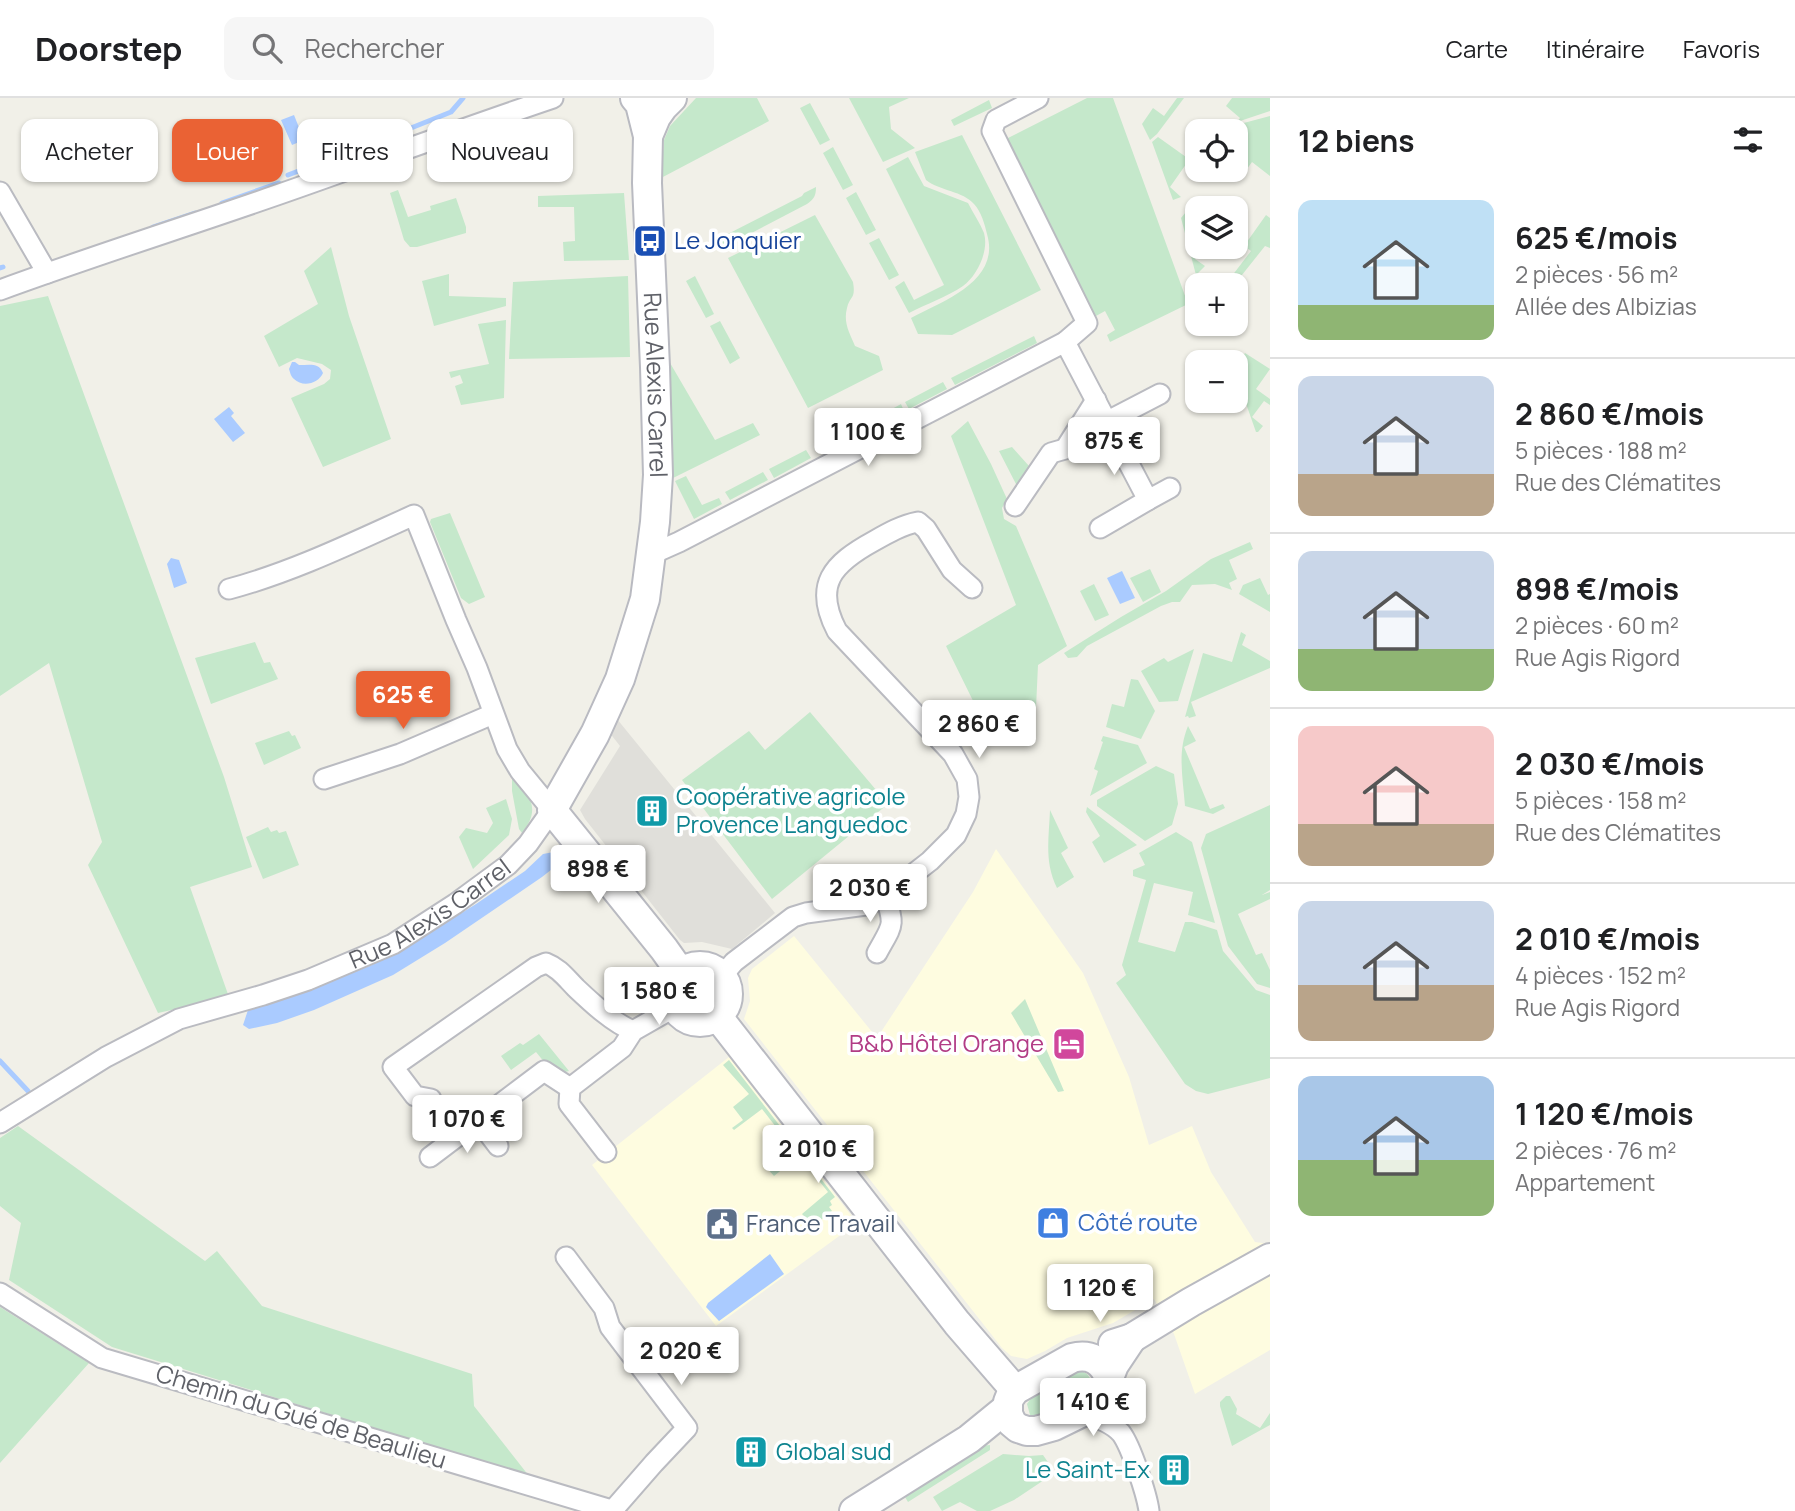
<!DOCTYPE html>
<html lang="fr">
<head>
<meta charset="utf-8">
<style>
  :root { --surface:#fff; --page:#f6f6f6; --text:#202124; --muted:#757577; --line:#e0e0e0; --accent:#ea6234 }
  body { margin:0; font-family:Manrope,sans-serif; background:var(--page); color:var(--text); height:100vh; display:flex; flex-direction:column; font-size:26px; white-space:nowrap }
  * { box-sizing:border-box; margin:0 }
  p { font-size:23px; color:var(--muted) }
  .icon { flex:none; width:38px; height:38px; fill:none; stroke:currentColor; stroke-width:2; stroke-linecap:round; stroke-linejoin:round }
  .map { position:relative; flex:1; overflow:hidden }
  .panel { display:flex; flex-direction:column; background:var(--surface); width:525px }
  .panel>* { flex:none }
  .top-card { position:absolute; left:21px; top:21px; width:665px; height:63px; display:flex; gap:14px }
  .tools { position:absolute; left:1185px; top:21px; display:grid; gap:14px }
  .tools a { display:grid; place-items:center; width:63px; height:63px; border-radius:14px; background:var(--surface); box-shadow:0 2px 5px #0004; font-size:35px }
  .price { position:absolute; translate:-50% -60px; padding:0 16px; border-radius:7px; background:#fff; color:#222; font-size:23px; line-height:46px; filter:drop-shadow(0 2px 4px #0008) }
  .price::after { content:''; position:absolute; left:50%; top:42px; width:21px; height:16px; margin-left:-10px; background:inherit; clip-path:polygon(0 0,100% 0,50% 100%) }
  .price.selected { background:var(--accent); color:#fff }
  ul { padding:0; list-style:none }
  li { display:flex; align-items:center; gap:21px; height:175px; padding:0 28px }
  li+li { border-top:2px solid var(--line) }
  li span { display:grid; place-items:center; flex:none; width:196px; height:140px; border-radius:14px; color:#555 }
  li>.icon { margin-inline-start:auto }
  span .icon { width:84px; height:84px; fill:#fffc; stroke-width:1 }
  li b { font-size:30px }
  h2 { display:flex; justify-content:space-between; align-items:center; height:84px; padding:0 28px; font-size:30px }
  .chip { padding:0 24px; border-radius:14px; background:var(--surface); box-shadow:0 2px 5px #0004; font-size:24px; line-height:63px }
  .chip.selected { background:var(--accent); color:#fff }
  header { display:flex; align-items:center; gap:42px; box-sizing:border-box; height:98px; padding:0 35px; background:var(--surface); border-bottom:2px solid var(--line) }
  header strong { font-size:33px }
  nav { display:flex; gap:38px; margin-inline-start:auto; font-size:24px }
  .search { width:490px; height:63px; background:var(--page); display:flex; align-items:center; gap:18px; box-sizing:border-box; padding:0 24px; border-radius:14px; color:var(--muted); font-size:26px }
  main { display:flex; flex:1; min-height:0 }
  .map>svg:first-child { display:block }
  .commercial { fill:#fefce0 }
  .industrial { fill:#e0dfda }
  .green { fill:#c5e8cb }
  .water { fill:#aacbff }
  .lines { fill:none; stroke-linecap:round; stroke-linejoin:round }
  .stream { stroke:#aacbff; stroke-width:5 }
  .street-casing { stroke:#babbc1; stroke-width:23 }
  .secondary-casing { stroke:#b9bac1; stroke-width:32 }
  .street { stroke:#fff; stroke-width:19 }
  .secondary { stroke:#fff; stroke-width:28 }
  .labels { text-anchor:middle; stroke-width:7; stroke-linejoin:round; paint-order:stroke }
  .transit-label { font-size:24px; fill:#164399; stroke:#fff; text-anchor:start }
  .street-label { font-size:24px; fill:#5f6168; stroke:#fff }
  .culture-label { font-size:24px; fill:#0d838f; stroke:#fff; text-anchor:start }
  .hotel-label { font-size:24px; fill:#b23c85; stroke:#fff; text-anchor:end }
  .shop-label { font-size:24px; fill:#366cbe; stroke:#fff; text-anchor:start }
  .service-label { font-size:24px; fill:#4e5e75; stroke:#fff; text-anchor:start }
</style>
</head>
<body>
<header>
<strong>Doorstep</strong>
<div class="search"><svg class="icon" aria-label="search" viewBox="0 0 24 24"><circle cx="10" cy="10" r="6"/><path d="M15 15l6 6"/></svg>Rechercher</div>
<nav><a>Carte</a><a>Itinéraire</a><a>Favoris</a></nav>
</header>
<main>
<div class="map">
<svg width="1270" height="1413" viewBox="0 0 1270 1413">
  <rect width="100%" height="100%" fill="#f1f0e8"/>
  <!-- commercial -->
  <path class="commercial" d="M996,751L1083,875L1129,979L1149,1047L1192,1028L1211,1074L1255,1144L1270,1146V1252L1195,1296L1174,1236L1154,1201L1113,1225L1067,1240L1045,1253L1027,1261L1011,1258L1002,1250L744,921L750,903L748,880L752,871L794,838L877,940L973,794Z
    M729,959L857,1125L716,1228L592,1067Z"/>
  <!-- industrial -->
  <path class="industrial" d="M617,621L775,815L732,851L702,844L684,845L680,842L585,721L580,712L620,648L609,634Z"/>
  <!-- green -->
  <path class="green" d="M696,0H757L769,23L661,80L664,42L670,28Z
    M849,0H909L889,9L891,31L915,50L883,64Z
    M1087,0H1113L1188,206L1110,244L1107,237L1115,232L1105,213L1096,218L1004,42Z
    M1177,0H1184L1157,36L1150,42L1142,26L1153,10L1164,18Z
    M1232,0H1270V13L1237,24L1240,20L1226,8Z
    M989,2L992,10L954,28L951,22Z
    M810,5L830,42L820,47L800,10Z
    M1270,18V78L1252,64L1239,82L1232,77L1229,72H1236V45L1245,31L1240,26Z
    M962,37L1041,192L952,237L918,236L911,220C943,203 1001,183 987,136C985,127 981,113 974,106C963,93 940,93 926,82L915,54Z
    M1158,39L1186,59L1197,46V67L1189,62L1170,89L1181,99L1173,102L1152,44Z
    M833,49L853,87L843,92L823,55Z
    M908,59L924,88L968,105C973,115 980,125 984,135C989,152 978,177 963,188C947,199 926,206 909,215L895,189L904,183L914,202L944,187L886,71Z
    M816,89C816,98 814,101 807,106L723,150L718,141L802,98L804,95Z
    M398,92L408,119L431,112L430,108L456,100L466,129V135L417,149H410L404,142L390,95Z
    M856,94L876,132L866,137L846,100Z
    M624,95L629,162L564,163L563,144L575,143L574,109H538V98Z
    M1191,108L1197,112V149H1203L1195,161L1205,168L1196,177L1181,120Z
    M815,117L853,184C856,202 850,197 847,210C843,225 850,236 855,248L879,258L883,272L808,310L728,160Z
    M1266,117L1270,120V150L1265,148L1234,187H1225L1251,153L1244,148Z
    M879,140L899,177L889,182L869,145Z
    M331,149L349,218L391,341L323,369L291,300L324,286L330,281L331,272L322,266L297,260L279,269L264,238L318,206L304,173Z
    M449,176V198L506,200V208L434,228L422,183Z
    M628,178L630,259L509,261L513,184Z
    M695,178L714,216L706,220L686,183Z
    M48,198L224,679L252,769L190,789L229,899L158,915L88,767L102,744L49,565L0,598V208Z
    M506,222L504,300L461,307L455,288L463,285L460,277L451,280L449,274L489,266L478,226Z
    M720,223L740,260L730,266L710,228Z
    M1034,238L1037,245L955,287L951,280Z
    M1245,255L1270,271L1256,291L1270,301V307L1264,303L1252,319L1263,328L1258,334H1256L1236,277V268Z
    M666,258L715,342L753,325L760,337L669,382Z
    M943,284L947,291L909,311L905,304Z
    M901,306L904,313L866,334L863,327Z
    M968,323L991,366L1007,401L1002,410L1004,421L1016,428L1067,548L1038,567L1036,610L980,617L946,548L1016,507L951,338Z
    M1012,349L1029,368L1017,388L999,353Z
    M806,352L811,360L774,380L769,371Z
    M763,374L768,382L730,402L725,394Z
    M686,378L702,407L719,400L722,406L694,421L675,383Z
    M450,415L485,499L469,506L461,500L430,424L431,421Z
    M1250,444L1253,451L1229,462L1237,481L1229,485L1232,492L1215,486L1192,487L1180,504H1172L1161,508L1087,548L1077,559L1068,560L1064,555L1121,519L1166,493L1211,461Z
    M1150,471L1161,494L1143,504L1130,480Z
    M1260,480L1268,497L1270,496V514L1239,496L1243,487Z
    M1094,486L1109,517L1095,523L1080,493Z
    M1241,534L1246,537L1242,547L1270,563V570L1191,604L1196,618L1189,620L1188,618L1185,619L1203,555L1232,564Z
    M255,544L264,565L270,564L278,581L211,606L195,560Z
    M1194,551L1178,603L1159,604L1141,573L1164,560L1168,564Z
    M1131,581L1138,582L1155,613L1141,641L1106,629L1112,606L1124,609Z
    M810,614L888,706L772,801L682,682L749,633L765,652Z
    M1188,628L1196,643L1184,649L1210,711L1223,706L1225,710L1213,716L1185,708C1183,679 1177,655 1188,628Z
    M289,633L292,638L295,637L301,650L264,667L255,645Z
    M1103,638L1138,647L1147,665L1090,698L1098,673L1094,671L1103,644L1101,643Z
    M1156,668L1174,676L1178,706L1172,727L1145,743L1097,708V702Z
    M512,679C531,697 541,711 522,735L519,731L512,693Z
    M506,701L512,721L509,737L473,771L459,739L466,730L487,735L493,725L486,710Z
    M1270,707V792L1262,797L1270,794V801L1238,816L1256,857L1262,855L1270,872V890L1257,886L1228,848L1201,750L1206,736Z
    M1087,709L1137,747L1104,765L1092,744L1100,738L1086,714Z
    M1050,712L1068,750L1061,755L1074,779L1057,790C1044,764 1049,740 1050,712Z
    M268,729L271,734L277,732L279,735L286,733L299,767L263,781L246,739Z
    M1176,734L1192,744L1215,825L1188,817L1193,794L1154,785L1138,844L1175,854L1185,824H1192L1217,832L1223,853L1256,892L1270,897V980L1208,996L1196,993L1185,986L1116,885L1126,877L1122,867L1146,782L1133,778V772L1145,767L1139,755Z
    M702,876L715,883L719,895L709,912C705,899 706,894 690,891L686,883L691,879Z
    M1025,901L1064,993L1058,994L1011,915Z
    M539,936L569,973L561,975L545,965L536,954L511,972L501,958L520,945L523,947Z
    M729,962L835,1099L830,1103L832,1107L829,1109L832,1113L816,1126L809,1124L802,1116L828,1094L799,1058L774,1078L764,1067L790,1047L762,1011L734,1032L732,1030L743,1022L733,1009L749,996L723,967Z
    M18,1028L205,1163L217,1153L262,1208L472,1276L474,1308L529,1378L112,1249L9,1182L21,1125L0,1108V1040Z
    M0,1209L89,1265L0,1365Z
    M1080,1273C1087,1275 1090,1277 1091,1285C1091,1289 1091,1292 1089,1296C1082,1304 1040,1319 1030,1317L1027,1306L1031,1300L1073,1276Z
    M1226,1298H1230L1237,1311L1236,1316L1260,1330L1270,1315V1327L1232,1348L1220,1308V1304Z
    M990,1347V1352L908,1404L902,1394L980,1348Z
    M1003,1356L1029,1358L1043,1357L1052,1370L1050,1378L1014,1402L990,1413H977L960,1404L942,1413L933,1399Z"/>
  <!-- water -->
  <path class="water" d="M294,17L304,42L292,47L281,22Z
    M292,264H295L299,267C309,267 319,264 323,275C319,285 303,290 294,281C291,279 290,274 289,271Z
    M229,309L234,315L231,318L245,335L233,344L214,321Z
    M171,460L179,462L187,485L174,490L167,466Z
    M1122,473L1135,500L1120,506L1107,480Z
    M390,575L400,597L388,602L378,581Z
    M559,753L570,757L542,779L445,845L393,877L314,912L277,925L249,931L243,927L248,912L318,889L372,867L423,839L476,806L525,773L543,756Z
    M770,1156L784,1176L719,1223L706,1209L708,1205Z"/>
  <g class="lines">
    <!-- stream -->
    <path class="stream" d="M376,44L451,14L463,0
      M288,77L356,51
      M222,105L279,85
      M153,129L195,115
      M0,170L3,169
      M0,963L28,993"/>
    <defs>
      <g id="street">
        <path d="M0,94L47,175"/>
        <path d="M0,192C98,156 198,125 297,90C382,60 467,29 553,0"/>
        <path d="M1065,244L1148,402L1100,430"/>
        <path d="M1108,323L1160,296"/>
        <path d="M1148,402L1170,390"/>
        <path d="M1015,408L1051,355L1065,351L1096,302"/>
        <path d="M652,456L679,444L1065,244L1087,225L992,33L996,22L1038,0"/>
        <path d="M324,681L400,656L493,616"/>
        <path d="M877,855C892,827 896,829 885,798"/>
        <path d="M722,878L734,864L793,819L806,815L866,807L885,798L930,763L956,737L966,716L969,699L967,681L953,656L837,533C813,487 832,466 874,443C888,435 902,427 918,424L926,431L952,472L972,490"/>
        <path d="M431,1001L415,998L393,969L536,869L546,865C559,870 566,880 576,890C593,906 612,924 633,933"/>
        <path d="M479,1023L498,1048"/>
        <path id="s1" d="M0,1025L106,959L179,921L263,897L308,882L393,846L455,806L508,767L528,746L552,712L520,673L507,651L477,570L456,522L414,417C354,444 293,474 229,491"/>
        <path d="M606,1054L569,1006L570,990L622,950L633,933L675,909"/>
        <path d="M430,1059L544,973L570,990"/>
        <path d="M566,1159L604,1210L610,1229L687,1330L654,1365L613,1412"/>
        <path d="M0,1195L102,1260L615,1413"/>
        <path d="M1082,1315C1096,1319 1111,1324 1121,1335C1131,1348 1147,1397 1149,1413"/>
      </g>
      <g id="secondary">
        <path id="s2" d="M635,0L640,6L648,38L647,85L655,269L658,377L655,424L645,501L620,581L595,636L552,712L664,851L681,875"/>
        <path d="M648,38L656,19L663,9L672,0"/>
        <circle cx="700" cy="896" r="28"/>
        <path d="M718,919L957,1225L1015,1292"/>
        <path d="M1113,1246L1132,1240L1191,1204L1270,1160"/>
        <path d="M1109,1280C1103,1263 1090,1255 1072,1260L1015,1292L1010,1299L1008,1304V1316L1012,1325L1018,1330L1027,1333H1036L1054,1328L1097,1307L1107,1296L1109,1280L1114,1267L1132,1240"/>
        <path d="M854,1413L969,1341L1007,1310"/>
      </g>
    </defs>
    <!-- street casing -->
    <use href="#street" class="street-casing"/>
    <!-- secondary casing -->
    <use href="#secondary" class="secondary-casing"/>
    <!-- street -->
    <use href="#street" class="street"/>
    <!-- secondary -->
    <use href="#secondary" class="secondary"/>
  </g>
  <!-- icons -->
  <defs>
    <symbol id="bus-square" viewBox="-11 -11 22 22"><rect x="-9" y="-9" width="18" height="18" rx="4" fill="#1a4fb4" stroke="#fff"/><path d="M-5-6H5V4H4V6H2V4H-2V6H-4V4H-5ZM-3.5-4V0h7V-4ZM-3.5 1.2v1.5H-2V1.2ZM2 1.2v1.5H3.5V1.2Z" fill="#fff"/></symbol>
    <symbol id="building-square" viewBox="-11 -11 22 22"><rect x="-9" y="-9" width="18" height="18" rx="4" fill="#0f9aa8" stroke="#fff"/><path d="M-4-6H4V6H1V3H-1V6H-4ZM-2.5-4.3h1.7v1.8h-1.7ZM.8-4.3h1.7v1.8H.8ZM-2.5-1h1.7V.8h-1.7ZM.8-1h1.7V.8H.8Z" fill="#fff"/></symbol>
    <symbol id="hotel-square" viewBox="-11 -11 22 22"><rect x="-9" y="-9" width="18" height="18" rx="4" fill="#d1479c" stroke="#fff"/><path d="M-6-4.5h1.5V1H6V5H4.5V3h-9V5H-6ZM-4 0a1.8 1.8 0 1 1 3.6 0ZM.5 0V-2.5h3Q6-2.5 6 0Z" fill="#fff"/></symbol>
    <symbol id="shop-square" viewBox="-11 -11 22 22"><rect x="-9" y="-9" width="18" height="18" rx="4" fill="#3f7fe0" stroke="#fff"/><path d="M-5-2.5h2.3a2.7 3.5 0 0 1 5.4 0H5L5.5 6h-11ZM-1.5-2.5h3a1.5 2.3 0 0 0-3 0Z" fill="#fff"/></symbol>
    <symbol id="civic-square" viewBox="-11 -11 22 22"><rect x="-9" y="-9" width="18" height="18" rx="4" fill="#5c6f8a" stroke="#fff"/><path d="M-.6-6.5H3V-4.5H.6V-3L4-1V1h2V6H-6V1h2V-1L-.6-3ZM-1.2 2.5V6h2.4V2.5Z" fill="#fff"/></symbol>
  </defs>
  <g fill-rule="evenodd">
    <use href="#bus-square" x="631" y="124" width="38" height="38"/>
    <use href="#building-square" x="633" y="694" width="38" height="38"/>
    <use href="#hotel-square" x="1050" y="927" width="38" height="38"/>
    <use href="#shop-square" x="1034" y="1106" width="38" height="38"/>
    <use href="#civic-square" x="703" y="1107" width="38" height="38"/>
    <use href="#building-square" x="732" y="1335" width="38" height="38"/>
    <use href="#building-square" x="1155" y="1353" width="38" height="38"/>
  </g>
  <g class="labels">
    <!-- transit labels -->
    <g class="transit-label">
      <text x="674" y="151">Le Jonquier</text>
    </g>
    <!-- street labels -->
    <g class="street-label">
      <text dy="8" stroke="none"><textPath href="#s2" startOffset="290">Rue Alexis Carrel</textPath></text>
      <text dy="8" stroke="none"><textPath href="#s1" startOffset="481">Rue Alexis Carrel</textPath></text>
      <text transform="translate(301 1319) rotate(17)" y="8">Chemin du Gué de Beaulieu</text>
    </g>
    <!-- culture labels -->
    <g class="culture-label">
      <text x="676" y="707">Coopérative agricole<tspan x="676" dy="28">Provence Languedoc</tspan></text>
      <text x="776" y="1362">Global sud</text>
      <text x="1150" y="1380" text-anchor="end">Le Saint-Ex</text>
    </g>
    <!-- hotel labels -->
    <g class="hotel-label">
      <text x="1044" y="954">B&amp;b Hôtel Orange</text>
    </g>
    <!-- shop labels -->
    <g class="shop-label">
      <text x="1078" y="1133">Côté route</text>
    </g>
    <!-- service labels -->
    <g class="service-label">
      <text x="746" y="1134">France Travail</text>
    </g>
  </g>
</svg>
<div class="tools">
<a><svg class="icon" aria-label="locate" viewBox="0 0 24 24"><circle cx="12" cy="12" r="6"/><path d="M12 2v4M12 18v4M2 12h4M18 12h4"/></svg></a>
<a><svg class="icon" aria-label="layers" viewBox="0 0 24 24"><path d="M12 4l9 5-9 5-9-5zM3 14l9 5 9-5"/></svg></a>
<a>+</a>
<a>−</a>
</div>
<b class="price" style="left:868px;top:370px">1 100 €</b>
<b class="price" style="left:1114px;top:379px">875 €</b>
<b class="price selected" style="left:403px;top:633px">625 €</b>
<b class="price" style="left:979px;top:662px">2 860 €</b>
<b class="price" style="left:598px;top:807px">898 €</b>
<b class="price" style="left:870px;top:826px">2 030 €</b>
<b class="price" style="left:659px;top:929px">1 580 €</b>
<b class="price" style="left:467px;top:1057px">1 070 €</b>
<b class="price" style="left:818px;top:1087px">2 010 €</b>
<b class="price" style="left:1100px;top:1226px">1 120 €</b>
<b class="price" style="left:681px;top:1289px">2 020 €</b>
<b class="price" style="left:1093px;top:1340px">1 410 €</b>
<div class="top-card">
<a class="chip">Acheter</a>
<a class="chip selected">Louer</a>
<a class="chip">Filtres</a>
<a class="chip">Nouveau</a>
</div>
</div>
<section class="panel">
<h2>12 biens<svg class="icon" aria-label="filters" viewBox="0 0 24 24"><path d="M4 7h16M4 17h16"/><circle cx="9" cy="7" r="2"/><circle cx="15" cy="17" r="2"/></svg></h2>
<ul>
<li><span style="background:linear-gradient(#bfe0f5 75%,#8fb573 0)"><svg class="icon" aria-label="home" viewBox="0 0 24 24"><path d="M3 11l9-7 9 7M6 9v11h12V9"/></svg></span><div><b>625 €/mois</b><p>2 pièces · 56 m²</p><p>Allée des Albizias</p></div></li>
<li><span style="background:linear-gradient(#c9d6e8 70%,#b9a48a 0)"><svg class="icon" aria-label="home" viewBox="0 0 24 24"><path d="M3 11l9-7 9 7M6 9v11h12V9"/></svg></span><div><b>2 860 €/mois</b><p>5 pièces · 188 m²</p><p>Rue des Clématites</p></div></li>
<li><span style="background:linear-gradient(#c9d6e8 70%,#8fb573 0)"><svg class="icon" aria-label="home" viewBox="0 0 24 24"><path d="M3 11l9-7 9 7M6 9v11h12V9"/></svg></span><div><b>898 €/mois</b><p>2 pièces · 60 m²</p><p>Rue Agis Rigord</p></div></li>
<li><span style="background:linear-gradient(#f6c9c9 70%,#b9a48a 0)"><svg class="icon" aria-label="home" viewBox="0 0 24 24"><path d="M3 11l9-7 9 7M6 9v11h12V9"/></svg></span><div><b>2 030 €/mois</b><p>5 pièces · 158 m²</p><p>Rue des Clématites</p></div></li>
<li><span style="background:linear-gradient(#c9d6e8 60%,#b9a48a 0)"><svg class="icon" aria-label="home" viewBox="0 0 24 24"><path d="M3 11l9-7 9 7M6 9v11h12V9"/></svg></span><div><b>2 010 €/mois</b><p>4 pièces · 152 m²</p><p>Rue Agis Rigord</p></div></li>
<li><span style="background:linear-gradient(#a9c7e8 60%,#8fb573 0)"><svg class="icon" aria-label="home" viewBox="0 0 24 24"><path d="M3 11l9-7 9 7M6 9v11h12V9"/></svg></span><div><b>1 120 €/mois</b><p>2 pièces · 76 m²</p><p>Appartement</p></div></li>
</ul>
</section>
</main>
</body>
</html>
